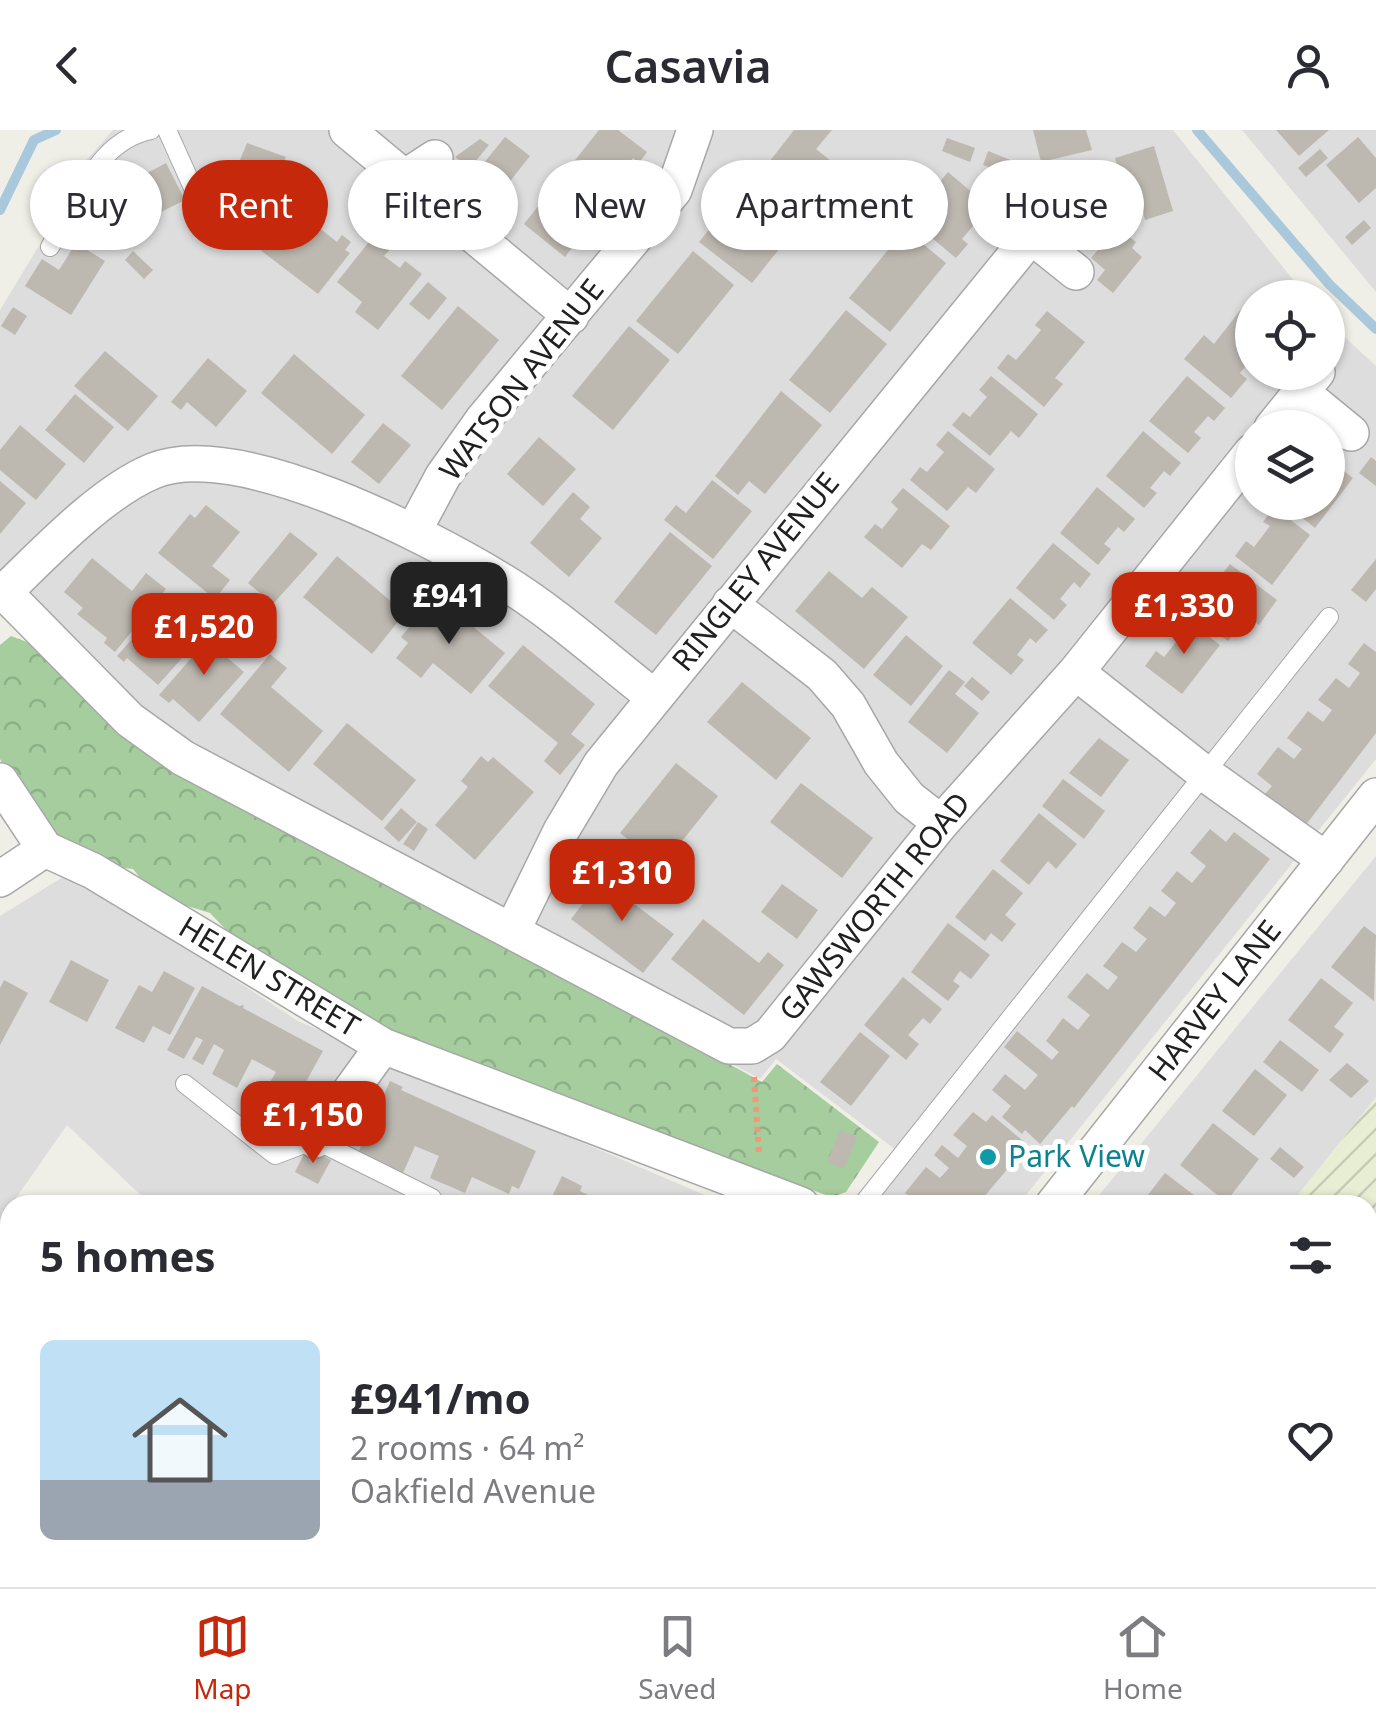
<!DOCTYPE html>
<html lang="en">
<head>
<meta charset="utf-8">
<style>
  :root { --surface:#fff; --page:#f7f7f7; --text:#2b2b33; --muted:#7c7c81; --line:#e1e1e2; --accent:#c6280b }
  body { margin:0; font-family:"Noto Sans",sans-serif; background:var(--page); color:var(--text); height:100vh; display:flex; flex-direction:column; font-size:38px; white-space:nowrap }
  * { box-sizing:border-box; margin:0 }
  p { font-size:32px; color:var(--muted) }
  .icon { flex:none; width:55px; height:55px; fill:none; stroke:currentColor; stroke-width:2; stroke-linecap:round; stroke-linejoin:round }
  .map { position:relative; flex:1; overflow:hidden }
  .drawer { position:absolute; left:0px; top:1065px; width:1378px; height:392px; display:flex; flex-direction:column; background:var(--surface); border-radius:30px 30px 0 0; box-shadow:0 2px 8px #0004 }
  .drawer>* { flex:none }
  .hud { position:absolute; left:30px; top:30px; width:1318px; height:90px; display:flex; gap:20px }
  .controls { position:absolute; left:1235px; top:150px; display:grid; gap:20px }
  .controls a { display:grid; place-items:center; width:110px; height:110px; border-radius:50%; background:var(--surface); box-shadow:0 2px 8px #0004; font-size:50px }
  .price { position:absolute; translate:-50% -85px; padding:0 22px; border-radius:20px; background:var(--accent); color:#fff; font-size:32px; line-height:65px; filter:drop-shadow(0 2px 5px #0008) }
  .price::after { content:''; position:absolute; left:50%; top:60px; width:30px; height:22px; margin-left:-15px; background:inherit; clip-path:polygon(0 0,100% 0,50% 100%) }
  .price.current { background:#222; color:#fff }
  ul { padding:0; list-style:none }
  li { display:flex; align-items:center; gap:30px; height:250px; padding:0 40px }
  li+li { border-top:2px solid var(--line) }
  li span { display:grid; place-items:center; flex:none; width:280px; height:200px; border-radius:15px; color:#555 }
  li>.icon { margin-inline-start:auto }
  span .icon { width:120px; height:120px; fill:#fffc; stroke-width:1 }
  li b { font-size:42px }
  h2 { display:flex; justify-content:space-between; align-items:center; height:120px; padding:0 40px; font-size:42px }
  .tag { padding:0 35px; border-radius:45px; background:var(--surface); box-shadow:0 2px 8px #0004; font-size:35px; line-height:90px }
  .tag.current { background:var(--accent); color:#fff }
  header { display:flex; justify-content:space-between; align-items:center; height:130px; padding:0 40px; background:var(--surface); font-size:45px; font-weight:600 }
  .tabs { display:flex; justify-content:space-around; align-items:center; height:140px; border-top:2px solid var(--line); background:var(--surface); font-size:28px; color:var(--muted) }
  .tabs a { display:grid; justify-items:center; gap:5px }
  .tabs .current { color:var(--accent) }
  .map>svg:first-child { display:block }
  .residential { fill:#dedddd; fill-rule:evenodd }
  .farmland { fill:url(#farmland-furrows) }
  .forest { fill:url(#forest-crowns) }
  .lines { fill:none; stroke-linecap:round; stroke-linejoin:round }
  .stream { stroke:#aac8db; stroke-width:10 }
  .building { fill:#bdb8b0 }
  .lane-casing { stroke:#a7a7a7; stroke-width:20 }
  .street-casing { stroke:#a7a7a7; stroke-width:38 }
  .path { stroke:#f39776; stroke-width:6; stroke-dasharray:5 5; stroke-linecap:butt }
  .lane { stroke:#fff; stroke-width:18 }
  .street { stroke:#fff; stroke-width:35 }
  .culture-dot { fill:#0f9aa8; stroke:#fff; stroke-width:4 }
  .labels { text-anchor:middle; stroke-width:10; stroke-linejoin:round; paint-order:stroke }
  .street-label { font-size:30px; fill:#202020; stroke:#fff }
  .culture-label { font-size:30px; fill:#0d838f; stroke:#fff; text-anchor:start }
</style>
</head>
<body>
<header><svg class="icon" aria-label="back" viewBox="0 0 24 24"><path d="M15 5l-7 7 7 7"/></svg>Casavia<svg class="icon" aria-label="person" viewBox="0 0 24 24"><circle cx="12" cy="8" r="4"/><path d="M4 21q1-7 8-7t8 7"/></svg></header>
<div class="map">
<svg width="1376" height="1457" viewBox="0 0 1376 1457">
  <defs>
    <pattern id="farmland-furrows" width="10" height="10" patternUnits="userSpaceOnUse" patternTransform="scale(2.5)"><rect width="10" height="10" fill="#e8eed4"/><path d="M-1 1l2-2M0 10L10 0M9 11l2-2" fill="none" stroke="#c7ccb6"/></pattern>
    <pattern id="forest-crowns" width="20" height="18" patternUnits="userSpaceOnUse" patternTransform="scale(2.5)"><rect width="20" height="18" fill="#a5cd9e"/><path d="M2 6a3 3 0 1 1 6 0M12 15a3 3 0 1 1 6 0" fill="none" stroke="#8eb088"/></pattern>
  </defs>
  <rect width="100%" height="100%" fill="#f0efe7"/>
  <!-- residential -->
  <path class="residential" d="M113,0H1173L1307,167L1252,168V242H1328V192L1376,236V629L1018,1075H870L896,1020L776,929L760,949L505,809L181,643L0,486V180L46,104L84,33ZM1252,298H1328V372H1252Z
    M1242,0H1376V162L1266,29Z
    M1376,726V967L1290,1075H1091Z
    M71,742L298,891L728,1075H151L67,995L0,1091V786Z
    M558,1448H720L712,1457H550Z
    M845,1448H992L985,1457H857Z"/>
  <!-- farmland -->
  <path class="farmland" d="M1376,967V1457H985L992,1448H1368V1075H1290Z"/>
  <!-- forest -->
  <path class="forest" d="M11,506L27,512L131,611L180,647L458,786L762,952L777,934L879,1012L846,1062L832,1067L452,934L253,828L210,783L155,766L133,739L97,735L50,708L24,672L0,629V515Z"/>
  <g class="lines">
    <!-- stream -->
    <path class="stream" d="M1197,0L1329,154L1376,199
      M0,80L34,10L56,0"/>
  </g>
  <!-- building -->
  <path class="building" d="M599,0H618L647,22L639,33L633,28L613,54L619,59L609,71L568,39Z
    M794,0H832L816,19L846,43L836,56L821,44L804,66L766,36Z
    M1033,0H1086L1092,20L1041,32Z
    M1276,0H1329L1299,26Z
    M505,7L530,26L499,65L474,45Z
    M1358,7L1376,28V58L1359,73L1326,35Z
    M947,8L975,18L970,32L942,21Z
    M480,9L489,15L470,38L455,27Z
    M247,13L286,27L275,55L236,40Z
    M1154,16L1173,81L1145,90L1142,79L1130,82L1115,28Z
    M1320,19L1328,28L1306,47L1298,38Z
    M988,21L1018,33L1014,46L983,35Z
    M166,33L185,70L159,83L140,47Z
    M989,40L1013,50L1006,65L982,56Z
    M210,41L225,67L212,73L198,48Z
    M756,41L797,75L770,109L780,118L752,153L699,112Z
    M948,42L994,81L983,94L978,90L962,109L968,114L956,128L909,89Z
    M562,46L603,78L595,88L589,83L571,106L577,111L565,127L524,94Z
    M134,54L153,90L127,104L108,67Z
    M310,76L324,87L317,96L337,112L342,105L351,112L345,120L350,123L318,164L255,116L266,101L278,111L299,84L302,86Z
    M263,84L269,96L246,110L240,97Z
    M1364,90L1371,98L1352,115L1345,107Z
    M905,99L946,133L890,202L849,168Z
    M1119,99L1136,112L1132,118L1142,127L1113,163L1097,150L1105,140L1091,128L1112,103L1115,105Z
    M376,103L393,116L384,126L400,138L405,131L422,144L378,200L355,182L362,172L337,152Z
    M76,113L105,131L71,185L25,156L42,129L59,140Z
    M133,121L153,140L144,149L125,130Z
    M693,121L734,155L678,224L636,191Z
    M428,152L447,168L429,190L409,174Z
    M458,176L499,210L442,280L401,246Z
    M13,177L27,186L15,205L1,196Z
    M1242,178L1252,185V233L1250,231L1240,243L1247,249L1231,268L1184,229L1204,205L1214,214Z
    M846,180L887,214L830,283L789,250Z
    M1047,181L1085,212L1055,248L1063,254L1044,277L997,238L1008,224L1016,230L1023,222L1041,200L1035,195Z
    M629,196L670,230L613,300L572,266Z
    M105,221L158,266L128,301L74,256Z
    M294,224L365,285L332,324L261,263Z
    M208,228L247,261L216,297L187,272L181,280L171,272Z
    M991,246L1038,284L1019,308L1011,301L990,326L952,295L963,282L970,287L987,267L979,260Z
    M1187,246L1225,278L1214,291L1208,286L1194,302L1201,308L1188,323L1149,291Z
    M781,261L822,295L765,364L749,351L738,365L715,346Z
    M75,264L114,297L84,333L45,300Z
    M383,293L411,315L379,354L351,332Z
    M20,295L66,334L36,370L0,340V320Z
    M948,301L995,339L976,363L968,357L947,381L910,350L920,337L927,342L944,322L936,315Z
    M1143,301L1181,333L1170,346L1164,341L1150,358L1157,363L1144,378L1106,346Z
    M539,307L576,339L543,376L507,344Z
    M1371,327L1376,331V356L1359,343Z
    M1328,329L1353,348L1315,398L1282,372H1328Z
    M712,350L752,381L713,429L664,390L676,375L686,383Z
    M0,351L26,373L0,404Z
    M1097,357L1135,389L1124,402L1118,397L1104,414L1111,419L1098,435L1060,403Z
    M903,358L950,396L931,420L922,414L902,438L864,407L875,394L882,399L898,379L891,372Z
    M573,362L590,377L580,389L602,408L569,447L530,413Z
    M206,375L240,402L212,436L230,450L215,469L158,423L190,384L195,388Z
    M1274,377L1310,405L1272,455L1235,426L1246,411L1254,417L1270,396L1263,392Z
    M290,402L318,424L273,474L248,453Z
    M670,402L712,436L656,505L614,472Z
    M1053,413L1091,444L1080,458L1074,452L1060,469L1067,475L1054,490L1016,458Z
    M337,426L405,483L372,524L303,467Z
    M92,428L132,461L146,443L166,459L115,522L104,513L107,508L77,484L83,478L64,462Z
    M1376,429V459L1366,472L1351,460Z
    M1230,434L1277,470L1259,495L1247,486L1228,511L1191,483L1202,468L1210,474L1226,454L1219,448Z
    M829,441L862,468L872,457L908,487L864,539L795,481Z
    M170,466L186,481L171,498L193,516L158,555L127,528L124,532L117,526Z
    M436,466L505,523L471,564L433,533L421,548L396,528L408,513L401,507Z
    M1010,468L1048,500L1036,513L1030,508L1017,525L1024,530L1011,545L972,513Z
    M1184,487L1220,515L1182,564L1145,536L1156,521L1164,527L1180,507L1174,501Z
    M216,500L232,514L223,524L244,542L199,592L173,569L169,573L159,565Z
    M906,505L943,536L911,576L873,545Z
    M1364,513L1376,522V603L1305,696L1265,664L1272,656L1257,644L1278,617L1294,629L1302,619L1287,608L1308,581L1323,592L1332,580L1318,570L1336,548L1349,558L1360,543L1348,534Z
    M523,515L595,574L571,604L585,615L560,645L544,631L558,613L488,556Z
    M270,524L287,538L271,557L323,601L289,642L220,584Z
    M949,540L965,552L955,564L979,583L947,623L908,592Z
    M972,547L990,562L982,571L964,556Z
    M742,552L811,608L776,650L707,592Z
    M347,593L416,650L382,691L313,634Z
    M1099,608L1129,630L1101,667L1069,643Z
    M481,626L488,632L493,627L534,662L475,730L435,695L468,657L461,651Z
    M676,633L718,666L662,736L620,703Z
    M1063,649L1105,681L1084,709L1042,676Z
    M801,653L873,708L842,748L770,692Z
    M401,678L417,692L399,712L384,698Z
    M1039,683L1077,714L1056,739L1048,731L1029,755L1000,731Z
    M418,692L428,699L414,721L403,714Z
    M1210,699L1226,712L1234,702L1270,729L1074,978L1072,976L1040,1014L1025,1000L1022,1004L1002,987L1011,976L992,960L1005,944L1025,960L1038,945L1004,917L1017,901L1052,930L1059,922L1046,911L1063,888L1078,900L1090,885L1067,867L1087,843L1108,860L1118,847L1103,836L1122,812L1136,822L1147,809L1133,798L1150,776L1165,787L1176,773L1161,761L1177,741L1192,753L1206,736L1190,723Z
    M993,739L1023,763L1005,785L1016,794L1002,812L991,803L985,811L955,787Z
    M609,740L624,751L617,761L674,804L643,843L571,789Z
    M782,754L818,780L797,809L761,782Z
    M703,789L759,833L768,822L784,835L744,885L671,829Z
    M948,793L990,825L971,849L960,841L953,851L960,856L948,871L911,842Z
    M1364,796L1376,805L1374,871L1331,837Z
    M71,830L109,850L87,892L49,872Z
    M164,841L195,858L170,905L153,896L144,913L115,898L139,855L152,862Z
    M903,847L942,879L930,894L923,888L908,905L919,914L906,930L864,895Z
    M1321,848L1353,873L1334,897L1344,904L1330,923L1288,890Z
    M4,850L28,863L0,915V858Z
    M202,856L239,876L244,875L243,878L323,921L302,959L291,953L283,968L266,959L276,942L252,929L237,958L212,944L224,920L214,914L203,935L192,929L203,910L196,907L184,929L167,920Z
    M860,902L890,926L851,976L820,952Z
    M1280,910L1319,940L1302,962L1263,932Z
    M1347,933L1369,951L1351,968L1329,950Z
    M1255,939L1287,965L1254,1006L1222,981Z
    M390,951L403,957L401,960L536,1021L519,1059L512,1056L509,1064L472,1047L465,1063L430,1048L439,1026L415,1016L403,1043L358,1023Z
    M973,982L986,992L992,985L1028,1015L977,1075H922L905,1063L926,1037L940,1048L949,1038L934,1025L942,1015L958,1028L967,1016L953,1005Z
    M1213,993L1259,1029L1226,1072L1180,1035Z
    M840,1000L857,1007L844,1039L827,1032Z
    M1280,1017L1304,1037L1294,1048L1270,1029Z
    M307,1018L331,1030L318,1054L295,1042Z
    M1165,1043L1207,1075H1140Z
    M562,1046L582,1056L580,1061L601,1071L603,1066L624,1075H548Z"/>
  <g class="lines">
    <defs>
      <path id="lane" d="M167,0L198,69
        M114,107L96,86L73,77C92,42 109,9 151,0
        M50,117L73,77
        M185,954L275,1025L315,1010L432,1068
        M862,1075L1329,487
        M661,1448L674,1457"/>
      <path id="street" d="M347,0L571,186
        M406,47L435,28
        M1031,106L1076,142
        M1301,262L1351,303
        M1272,298L1317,242
        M413,402L443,346L482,291L674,60L695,0
        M4,462L130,590L183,628L729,916H752L770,905L941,693L1076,542L1252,322
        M0,466C42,426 100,363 153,341C237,306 428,406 502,451C556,484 604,528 654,567
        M730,474L822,545L848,575L881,633L909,668L941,693
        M1076,542L1204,643L1326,730
        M0,651L45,719L93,741L383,916L801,1075
        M0,749L45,719
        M513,799L561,701L601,634L1058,73
        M315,1010L383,916
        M1053,1075L1376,666
        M743,1457L751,1448"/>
    </defs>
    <!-- lane casing -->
    <use href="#lane" class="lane-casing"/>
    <!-- street casing -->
    <use href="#street" class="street-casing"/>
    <!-- path -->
    <path class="path" d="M754,947L759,1024"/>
    <!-- lane -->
    <use href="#lane" class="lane"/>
    <!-- street -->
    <use href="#street" class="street"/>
  </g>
  <!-- markers -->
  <circle class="culture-dot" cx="988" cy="1027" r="10"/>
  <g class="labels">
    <!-- street labels -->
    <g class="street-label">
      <text transform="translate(522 250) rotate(-52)" y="10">WATSON AVENUE</text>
      <text transform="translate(756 442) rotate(-51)" y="10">RINGLEY AVENUE</text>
      <text transform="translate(875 777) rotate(-51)" y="10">GAWSWORTH ROAD</text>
      <text transform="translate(269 847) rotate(31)" y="10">HELEN STREET</text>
      <text transform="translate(1215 871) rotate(-52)" y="10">HARVEY LANE</text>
    </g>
    <!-- culture labels -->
    <g class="culture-label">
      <text x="1008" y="1037">Park View</text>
    </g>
  </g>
</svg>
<div class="controls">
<a><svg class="icon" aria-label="locate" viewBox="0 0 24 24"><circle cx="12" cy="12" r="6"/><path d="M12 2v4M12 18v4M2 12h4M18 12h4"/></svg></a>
<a><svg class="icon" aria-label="layers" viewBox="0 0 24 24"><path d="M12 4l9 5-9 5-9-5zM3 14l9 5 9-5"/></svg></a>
</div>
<b class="price current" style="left:449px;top:517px">£941</b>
<b class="price" style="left:1184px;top:527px">£1,330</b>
<b class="price" style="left:204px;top:548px">£1,520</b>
<b class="price" style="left:622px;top:794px">£1,310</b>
<b class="price" style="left:313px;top:1036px">£1,150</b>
<div class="hud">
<a class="tag">Buy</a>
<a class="tag current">Rent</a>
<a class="tag">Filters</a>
<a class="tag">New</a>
<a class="tag">Apartment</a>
<a class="tag">House</a>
</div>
<section class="drawer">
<h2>5 homes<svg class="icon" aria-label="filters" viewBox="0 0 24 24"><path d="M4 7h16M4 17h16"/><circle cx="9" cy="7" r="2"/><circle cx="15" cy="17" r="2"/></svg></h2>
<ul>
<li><span style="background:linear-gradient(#bfe0f5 70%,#9aa5b1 0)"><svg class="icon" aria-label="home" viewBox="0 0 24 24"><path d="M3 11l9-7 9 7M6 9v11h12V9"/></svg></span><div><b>£941/mo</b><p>2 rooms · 64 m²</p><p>Oakfield Avenue</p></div><svg class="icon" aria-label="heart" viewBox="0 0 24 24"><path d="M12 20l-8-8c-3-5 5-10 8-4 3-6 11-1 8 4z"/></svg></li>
</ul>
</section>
</div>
<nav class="tabs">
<a class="current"><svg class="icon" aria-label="map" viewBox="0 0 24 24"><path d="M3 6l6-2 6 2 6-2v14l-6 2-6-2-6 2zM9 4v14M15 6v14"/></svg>Map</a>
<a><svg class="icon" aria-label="saved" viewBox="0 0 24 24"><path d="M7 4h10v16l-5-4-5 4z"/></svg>Saved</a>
<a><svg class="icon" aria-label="home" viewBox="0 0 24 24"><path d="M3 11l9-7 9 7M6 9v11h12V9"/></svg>Home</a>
</nav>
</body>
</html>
